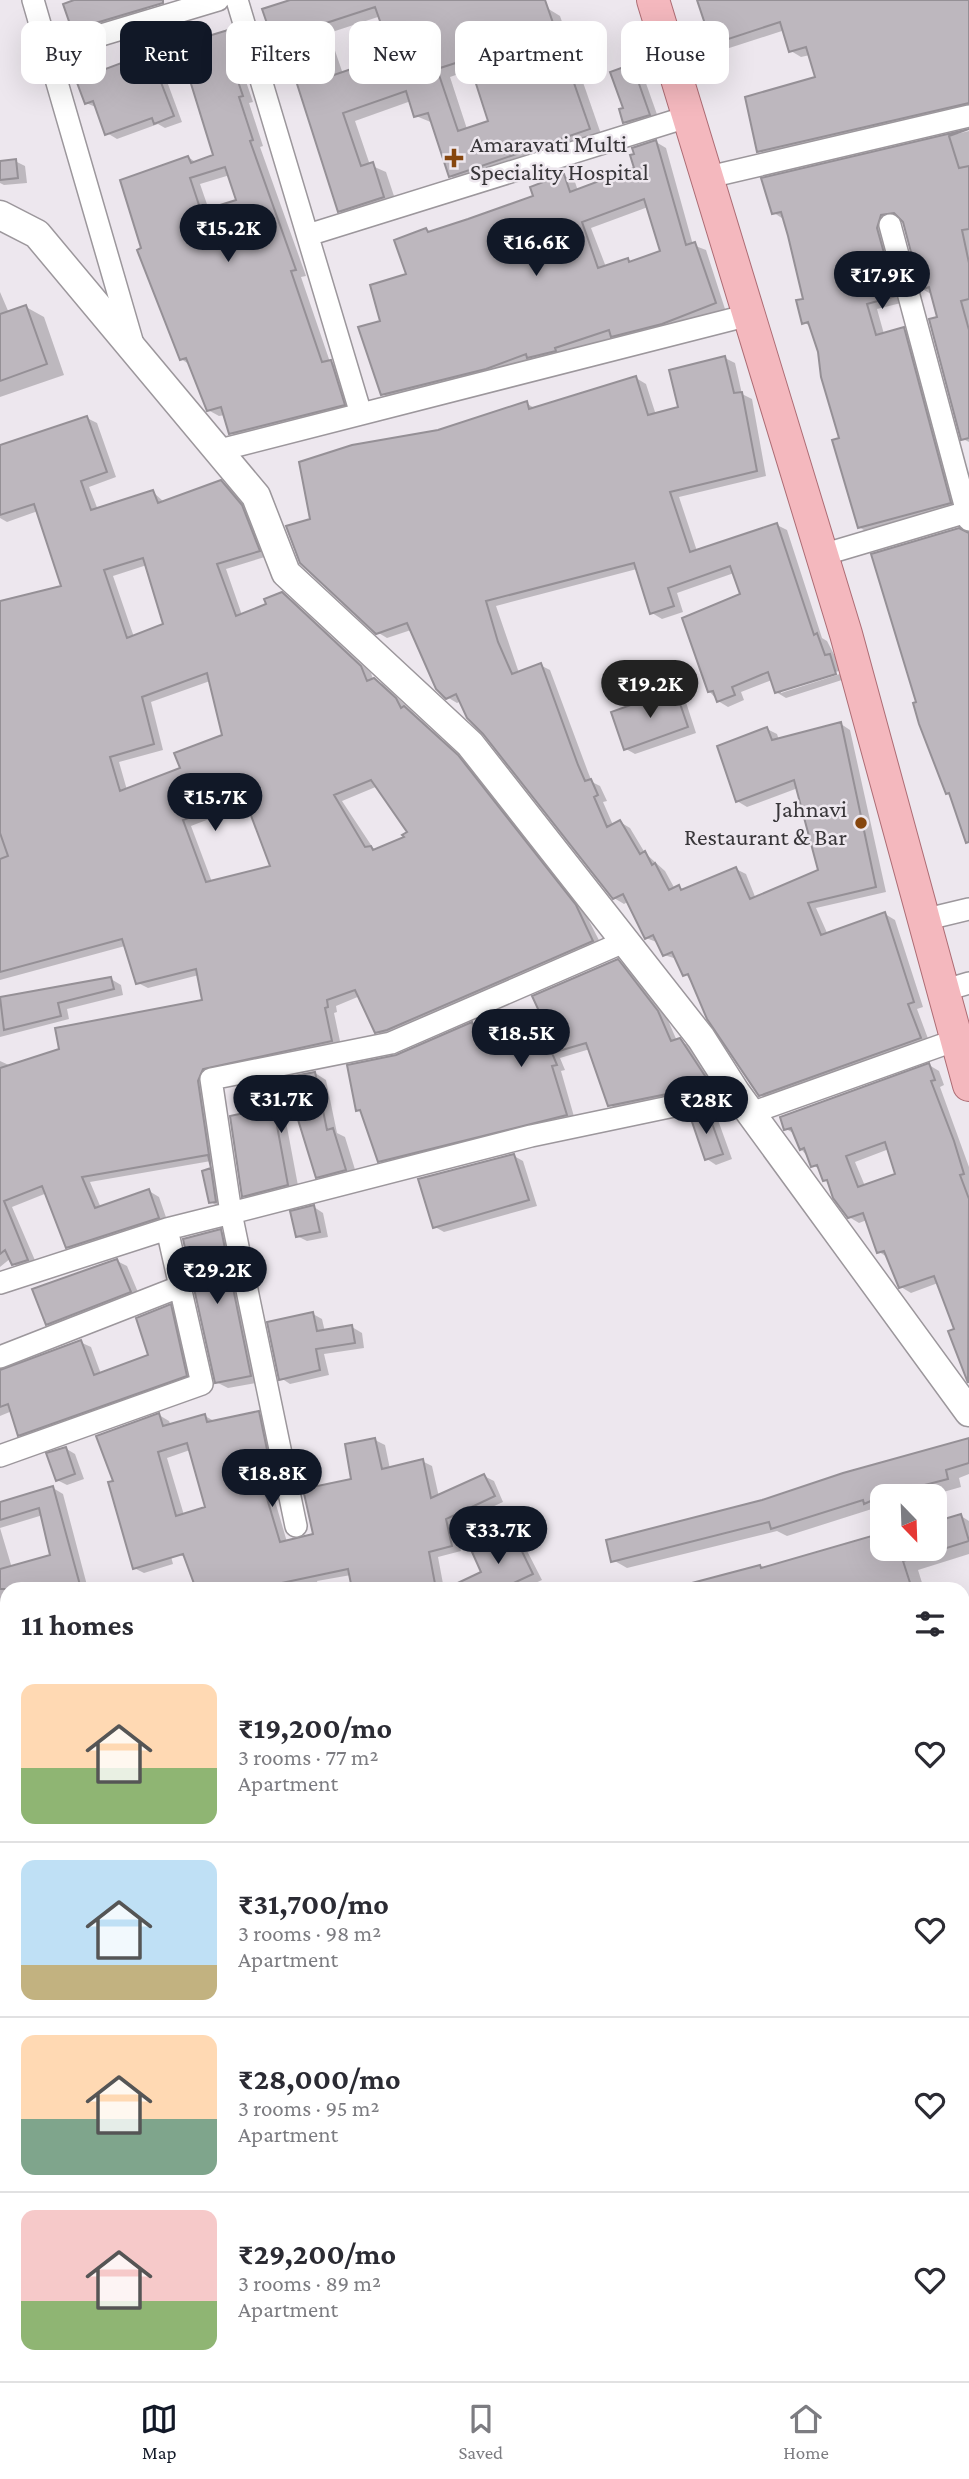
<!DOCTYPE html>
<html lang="en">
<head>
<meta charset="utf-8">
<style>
  :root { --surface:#fff; --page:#f2f2f3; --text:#2b2b33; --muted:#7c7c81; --line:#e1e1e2; --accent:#111827 }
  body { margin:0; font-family:"Crimson Pro",serif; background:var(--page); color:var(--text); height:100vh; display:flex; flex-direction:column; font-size:26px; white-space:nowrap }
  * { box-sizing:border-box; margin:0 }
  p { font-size:23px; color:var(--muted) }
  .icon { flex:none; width:38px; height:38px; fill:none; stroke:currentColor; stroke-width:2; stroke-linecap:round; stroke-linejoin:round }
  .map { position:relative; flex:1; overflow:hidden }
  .details { position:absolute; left:0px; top:1582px; width:970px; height:800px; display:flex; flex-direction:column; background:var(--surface); border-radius:21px 21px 0 0; box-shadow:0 7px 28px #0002 }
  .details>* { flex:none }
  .hud { position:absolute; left:21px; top:21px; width:928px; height:63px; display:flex; gap:14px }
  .needle { width:46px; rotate:157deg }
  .controls { position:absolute; left:870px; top:1484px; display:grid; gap:14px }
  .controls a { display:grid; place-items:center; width:77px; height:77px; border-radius:14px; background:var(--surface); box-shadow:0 7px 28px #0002; font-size:35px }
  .price { position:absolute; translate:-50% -60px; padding:0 16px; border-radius:24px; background:var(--accent); color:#fff; font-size:23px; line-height:46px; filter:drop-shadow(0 2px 4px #0008) }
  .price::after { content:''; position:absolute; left:50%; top:42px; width:21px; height:16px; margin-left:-10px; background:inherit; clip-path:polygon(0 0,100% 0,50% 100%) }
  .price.active { background:#222; color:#fff }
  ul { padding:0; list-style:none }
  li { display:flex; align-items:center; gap:21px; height:175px; padding:0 21px }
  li+li { border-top:2px solid var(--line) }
  li span { display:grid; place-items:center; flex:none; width:196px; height:140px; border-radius:14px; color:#555 }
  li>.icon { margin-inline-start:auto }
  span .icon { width:84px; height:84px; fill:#fffc; stroke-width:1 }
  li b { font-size:30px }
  h2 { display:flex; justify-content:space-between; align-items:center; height:84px; padding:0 21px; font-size:30px }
  .pill { padding:0 24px; border-radius:14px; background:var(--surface); box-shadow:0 7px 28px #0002; font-size:24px; line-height:63px }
  .pill.active { background:var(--accent); color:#fff }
  .tabs { display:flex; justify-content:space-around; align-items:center; height:98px; border-top:2px solid var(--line); background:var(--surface); font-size:19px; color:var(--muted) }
  .tabs a { display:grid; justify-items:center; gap:4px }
  .tabs .active { color:var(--accent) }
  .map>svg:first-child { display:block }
  .shadow { fill:#0003; fill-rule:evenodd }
  .building { fill:#bdb7be; stroke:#959096; stroke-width:2; fill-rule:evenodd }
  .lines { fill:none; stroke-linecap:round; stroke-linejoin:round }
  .minor-casing { stroke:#9c979c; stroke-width:24 }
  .secondary-casing { stroke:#9c979c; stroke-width:31 }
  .primary-casing { stroke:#ad6c74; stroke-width:34 }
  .minor { stroke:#fff; stroke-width:21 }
  .secondary { stroke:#fff; stroke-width:28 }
  .primary { stroke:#f4b8be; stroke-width:32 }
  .poi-dot { fill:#86460e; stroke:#ede7ee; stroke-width:2.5 }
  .labels { text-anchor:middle; stroke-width:5; stroke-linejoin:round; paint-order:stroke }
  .poi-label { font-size:24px; fill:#383639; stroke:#ede7ee; text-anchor:start }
</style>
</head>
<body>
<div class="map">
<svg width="969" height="2381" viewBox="0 0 969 2381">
  <rect width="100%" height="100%" fill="#ede7ee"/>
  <!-- shadow -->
  <path class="shadow" d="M79,0H143L148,15L83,34L74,29Z
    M291,0H523L547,8L560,16L602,137L464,184L450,176L433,123L416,116L411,101L355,121L370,165L386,172L397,205L353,218L339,211L288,47L274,39ZM381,16L394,56L343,74L329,33ZM473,69L490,122L467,129L450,77Z
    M701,0H969V111L770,157L759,151L817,79L810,55L801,57L791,51L785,30L720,51L709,45Z
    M227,32L239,38L246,62L240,64L253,102L249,103L263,146L260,147L306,276L301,277L330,362L342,368L355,411L242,439L231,433L225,415L219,416L208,410L192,366L181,359L143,250L188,157L197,163L215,156ZM230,175L238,201L209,210L200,184Z
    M148,51L158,57L182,122L165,128L158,124L117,139L107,133L98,108L86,103L129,62Z
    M632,66L642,72L659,120L634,127L625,122Z
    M969,131V442L963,439L933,295L922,289L902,219L898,218L891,222L905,302L877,309L884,334L903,329L914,335L961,509L870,534L859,527L819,352L811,327L804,322L805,300L785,220L774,213L763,180Z
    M656,142L666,148L693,245L706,250L725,309L673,329L623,342L615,337L393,400L382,394V322L409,275L426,230L431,233L535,197L564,176L575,182L578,191L636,169ZM648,207L662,252L632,263L628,260L606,267L591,228Z
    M15,161L25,166L27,183L4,185L0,183V163Z
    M0,292L9,313L26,307L44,317L64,375L0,397Z
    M725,358L735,363L742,394L752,399L766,476L679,497L697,551L777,525L787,530L822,638L827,641L842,670L781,689V693L843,673L845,679L786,698L776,692L772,680L741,692L744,700L728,707L718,701L709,691L742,595L734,573L677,593L683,612L662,619L652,613L637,569L496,606L519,673L540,665L550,670L588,772L592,782L600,786L607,801L603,802L613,825L620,822L630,828L645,853L665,871L675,889L685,891L736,869L746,874L756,899L820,871L798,788L747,807L737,801L767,729L777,734L779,740L841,724L850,730L886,892L816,908L828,935L885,914L895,920L923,1007L917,1009L930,1044L770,1101L760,1095L677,959L664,955L659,943L646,938L629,901L624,904L614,898L461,701L457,703L447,697L411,630L387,638L377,632L312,520L438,432L526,403L536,409L636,378L646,384L656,415L680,408Z
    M87,418L97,423L116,477L89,487L98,510L153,492L165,503L221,482L231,488L251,512L268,556L226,569L242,615L268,605L282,594L292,600L371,673L373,679L384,685L467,763L585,913L602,946L386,1037L377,1032L360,996L336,1006L337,1012L334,1013L341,1046L213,1073L220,1208L211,1202L204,1172L213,1169L211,1161L90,1182L101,1208L149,1191L159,1197L168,1223L77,1252L67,1247L47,1193L12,1207L37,1265L23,1270L13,1264L11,1258L0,1267V1061L11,1066L204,1002L199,975L148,988L138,983L125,946L0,980V601L63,587L38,511L7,522L0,518V446ZM147,565L165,625L134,637L113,576ZM210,681L224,736L182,769L127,790L119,762L163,750L151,702ZM378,786L409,833L407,837L375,851L342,801ZM248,804L273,867L212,882L191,826Z
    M674,691L684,696L696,733L635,754L626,749Z
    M618,961L627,966L667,1018L677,1041L689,1045L719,1090L619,1111L610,1105L590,1049L560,1058L565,1070L561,1071L575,1120L389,1166L379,1161L363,1113L358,1110L396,1057L472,1024L482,1034L491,1031L501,1037L505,1052L553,1038Z
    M111,979L121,985L123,995L67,1009L69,1019L0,1037V999Z
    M929,1065L939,1071L944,1085L940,1087L969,1167V1378L965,1376L956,1330L938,1283L911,1293L901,1287L889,1258L879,1252L867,1220L859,1223L849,1217L830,1183L801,1149L795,1134L786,1129ZM889,1149L897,1175L865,1186L855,1162Z
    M315,1073L326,1080L337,1133L345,1137L357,1176L329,1183L318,1176L291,1092L281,1095L299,1191L255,1202L243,1196L246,1114L240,1088Z
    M708,1114L718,1120L732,1159L716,1165L707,1159Z
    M514,1156L523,1161L537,1206L444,1232L435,1227Z
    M314,1207L323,1213L328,1237L307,1241L297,1236Z
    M221,1231L232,1237L262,1382L228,1388L216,1382Z
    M117,1261L127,1266L140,1297L57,1329L48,1324Z
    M170,1306L181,1312L196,1381L29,1440L19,1435L12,1411L0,1416V1372L80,1342L91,1347L101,1374L150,1356Z
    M313,1314L322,1319L325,1332L352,1327L362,1333L364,1348L324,1354L329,1375L290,1384L281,1378Z
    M258,1413L268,1418L285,1498L275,1501L287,1542L315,1535L354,1480L375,1440L385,1445L390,1469L422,1461L432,1466L439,1497L484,1476L494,1481L503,1502L455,1524L461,1551L438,1557L444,1589H354L351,1575L317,1581L320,1589H202L183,1536L167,1541L173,1564L144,1573L134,1568L115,1482L159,1415L169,1421L171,1426L205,1416L214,1421ZM190,1450L208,1508L184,1515L167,1458Z
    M969,1439V1474L959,1478L961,1487L929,1496H882V1510L875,1508L787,1536L777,1531L627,1568L613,1560Z
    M65,1448L75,1454L84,1479L67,1485L57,1480Z
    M53,1488L63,1494L88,1589H7V1616L1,1618L7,1649V1825L0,1827V1528L12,1568L52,1556L43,1515L0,1528V1504Z
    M961,1516L969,1521V1554L918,1570L924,1589H673L760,1567L764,1569L882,1535V1549H934Z
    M513,1535L522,1541L542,1580L522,1589H447L480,1576Z
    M962,1592L969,1596V1632L962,1634Z
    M0,1846H7V1967L0,1958Z
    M7,2043V2091L0,2088V2044Z
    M965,2047L969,2049V2237L962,2241V2048Z
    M7,2164V2375H149L148,2381H0V2165Z
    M969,2256V2302L968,2303L962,2300V2257Z
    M165,2375H508L513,2381H166Z
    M589,2375H661L666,2381H594Z"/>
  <!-- building -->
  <path class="building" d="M74,0H163V3L72,30L63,4Z
    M290,0H545L590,129L449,177L428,113L414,117L406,91L343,113L361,166L373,162L384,197L338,212L282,37L273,41L262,9ZM375,7L392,55L334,75L317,26ZM468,59L488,121L458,131L437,69Z
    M697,0H969V103L757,152L745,97L815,77L806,47L789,52L780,22L707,46L702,29L706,27Z
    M228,30L236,56L230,58L243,96L239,97L253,140L250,141L296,270L291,271L322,362L331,360L345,405L229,434L221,407L207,411L186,358L180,360L137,250L141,248L120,180L188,156L191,163L213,155L179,45ZM225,167L236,200L201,211L190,178Z
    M148,49L174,116L154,124L152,118L105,135L93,101L85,104L76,80L127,61L126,57Z
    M632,64L650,115L623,123L619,109L623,108L610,72Z
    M969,129L949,136L959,168L969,166V229L962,230L969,263V299L961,301L969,330V438L961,440L929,319L937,317L929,287L921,290L903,222L894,213L881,215L877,228L896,296L867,304L876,335L904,327L951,503L858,528L832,440L839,438L821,377L818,352L808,322L802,324L796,300L803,299L788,236L781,212L772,214L761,178Z
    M656,140L686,245L695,242L716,303L662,324L611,337L609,330L555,348L556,351L527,358L526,354L486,369L381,395L358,327L380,321L370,285L406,274L394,240L426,228L428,232L468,219L533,196L530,187L564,174L570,192L634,168L630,155L634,154L632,148ZM644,199L660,251L629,262L628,258L598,268L582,222Z
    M16,159L18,178L0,180V161Z
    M26,305L47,364L0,381V314Z
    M725,356L734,393L742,392L757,471L670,492L690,552L777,523L814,635L817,633L825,655L830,654L836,674L775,693L768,672L732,687L735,695L717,702L713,691L708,692L682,618L740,594L730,566L668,588L674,606L650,614L634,563L486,601L498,642L512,674L541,663L578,765L585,781L591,779L598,795L594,797L607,827L620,820L640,854L645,851L652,865L655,863L669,890L679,885L681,890L736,867L750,899L818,870L794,780L736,802L717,746L767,727L772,740L841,722L876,887L808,903L821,935L885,912L914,1002L908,1004L921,1038L759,1096L707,1019L688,974L683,976L672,952L663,956L653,935L645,939L623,894L613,899L483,734L467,718L456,694L446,699L436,689L407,623L376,634L300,563L286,526L310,519L299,462L352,445L438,430L527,401L529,409L636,376L648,415L678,407L669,370Z
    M87,416L107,472L81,481L91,510L153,490L158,503L221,480L242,505L260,551L217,564L236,616L266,604L264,599L282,592L361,666L367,681L374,678L396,698L401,708L404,706L458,755L576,905L593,941L387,1030L375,1033L355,990L327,1000L328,1007L325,1008L332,1041L203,1069L198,1081L216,1202L209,1203L202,1171L211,1168L208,1155L82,1177L95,1208L149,1189L159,1218L66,1248L42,1186L4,1201L28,1260L12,1265L5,1250L0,1254V1068L59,1049L55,1028L202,1000L196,969L136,984L122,939L0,972V859L8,856L0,833V601L61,586L34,504L0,515V445ZM143,558L163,624L127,638L104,570ZM207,673L222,735L174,753L180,768L120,791L110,757L154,744L142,697ZM371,780L407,832L402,835L404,837L373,850L371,846L365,847L334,795ZM244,797L270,866L206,882L183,820Z
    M959,528L969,533V842L966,843L949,793L946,794L919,724L913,703L916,702L871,554Z
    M675,689L688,727L624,750L611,712Z
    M618,959L658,1011L671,1041L680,1038L711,1085L608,1106L586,1043L552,1053L557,1065L552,1066L567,1115L378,1162L360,1110L356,1111L347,1065L396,1055L472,1022L475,1033L492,1029L498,1052L551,1037L532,996Z
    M111,977L114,989L58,1003L61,1016L4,1030L0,997Z
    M929,1063L935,1080L931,1081L954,1141L964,1174L960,1175L969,1199L968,1383L948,1331L954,1329L934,1276L899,1288L884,1251L877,1253L863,1213L848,1218L833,1198L827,1180L823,1181L817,1165L811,1167L804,1148L800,1150L791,1128L784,1130L780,1117ZM885,1142L895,1174L858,1187L846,1156Z
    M315,1072L327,1130L333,1128L346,1170L316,1178L287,1084L270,1088L288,1185L242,1197L230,1116L244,1113L238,1087Z
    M708,1112L723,1154L705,1160L690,1116Z
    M514,1154L529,1200L433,1228L418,1179Z
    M314,1205L320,1232L296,1237L290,1211Z
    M221,1229L251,1376L215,1383L183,1239Z
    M117,1259L131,1292L46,1325L32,1289Z
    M171,1304L187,1376L18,1436L8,1404L0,1407V1370L81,1340L94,1375L148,1355L136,1318Z
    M313,1312L317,1331L352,1325L355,1343L316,1349L320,1370L279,1380L267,1322Z
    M259,1411L276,1493L266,1495L280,1542L313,1534L303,1489L351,1479L345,1444L375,1438L382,1469L423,1459L431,1498L484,1474L495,1496L446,1519L452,1546L429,1552L436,1589H352L348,1569L272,1585L273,1589H196L183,1554L133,1569L108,1482L113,1481L96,1436L159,1413L163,1426L205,1414L207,1422ZM187,1443L205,1507L176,1516L158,1452Z
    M969,1438V1463L946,1470L948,1479L882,1496L864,1504L863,1500L771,1529L769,1522L611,1562L606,1540L762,1500L843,1473Z
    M66,1447L75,1474L56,1481L46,1453Z
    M53,1486L80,1585L66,1589H0V1569L50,1555L39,1508L0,1520V1502Z
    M961,1514L969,1541L934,1552V1522Z
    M513,1533L533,1574L501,1589H445L481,1572L472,1552Z
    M882,1533V1549H932V1552L903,1561L912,1589H689L688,1584L760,1565L761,1568Z"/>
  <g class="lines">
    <defs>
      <path id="minor" d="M33,0L133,344
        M237,0L361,414
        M48,51L218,0
        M709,177L969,116
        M890,225L969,520
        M308,235L690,116
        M220,450L749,315
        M822,555L967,512
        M923,920L969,909
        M626,941L391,1043L211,1079L231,1213L531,1136L736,1093
        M942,991L969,983
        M751,1113L956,1040
        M0,1283L167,1229L231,1213L296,1526
        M0,1357L179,1287
        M0,1456L202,1384L167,1229
        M0,1832L7,1831
        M0,2109L7,2113
        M962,2243L969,2241
        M151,2375L152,2381
        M521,2375L527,2381
        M833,2375L836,2381"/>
      <path id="secondary" d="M0,215L37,234L256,496L286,573L470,744L701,1038L736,1093L969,1412"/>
      <path id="primary" d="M653,0L846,634L969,1085"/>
    </defs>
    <!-- minor casing -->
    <use href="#minor" class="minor-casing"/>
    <!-- secondary casing -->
    <use href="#secondary" class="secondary-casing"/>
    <!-- primary casing -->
    <use href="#primary" class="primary-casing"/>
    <!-- minor -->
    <use href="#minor" class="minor"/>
    <!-- secondary -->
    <use href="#secondary" class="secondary"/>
    <!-- primary -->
    <use href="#primary" class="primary"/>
  </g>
  <!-- markers -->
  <g class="poi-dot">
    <path d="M450.5 147.5h7v7h7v7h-7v7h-7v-7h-7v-7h7z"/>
    <circle cx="861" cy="823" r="7"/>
  </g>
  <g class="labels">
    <!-- poi labels -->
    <g class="poi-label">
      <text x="470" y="152">Amaravati Multi<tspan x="470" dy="28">Speciality Hospital</tspan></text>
      <text x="847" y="817" text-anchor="end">Jahnavi<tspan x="847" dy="28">Restaurant &amp; Bar</tspan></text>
    </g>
  </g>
</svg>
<div class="controls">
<a><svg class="needle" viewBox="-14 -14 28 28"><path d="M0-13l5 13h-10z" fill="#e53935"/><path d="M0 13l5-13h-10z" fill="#7c7c81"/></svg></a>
</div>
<b class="price" style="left:228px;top:264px">₹15.2K</b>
<b class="price" style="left:536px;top:278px">₹16.6K</b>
<b class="price" style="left:882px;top:311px">₹17.9K</b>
<b class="price active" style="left:650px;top:720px">₹19.2K</b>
<b class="price" style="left:215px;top:833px">₹15.7K</b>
<b class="price" style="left:521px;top:1069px">₹18.5K</b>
<b class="price" style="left:281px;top:1135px">₹31.7K</b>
<b class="price" style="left:706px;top:1136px">₹28K</b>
<b class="price" style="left:217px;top:1306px">₹29.2K</b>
<b class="price" style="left:272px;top:1509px">₹18.8K</b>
<b class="price" style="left:498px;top:1566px">₹33.7K</b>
<div class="hud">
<a class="pill">Buy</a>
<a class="pill active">Rent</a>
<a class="pill">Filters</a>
<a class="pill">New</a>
<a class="pill">Apartment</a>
<a class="pill">House</a>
</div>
<section class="details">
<h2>11 homes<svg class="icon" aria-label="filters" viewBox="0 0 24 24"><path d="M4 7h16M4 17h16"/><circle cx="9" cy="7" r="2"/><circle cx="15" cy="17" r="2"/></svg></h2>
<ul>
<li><span style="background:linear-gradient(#ffd9b3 60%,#8fb573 0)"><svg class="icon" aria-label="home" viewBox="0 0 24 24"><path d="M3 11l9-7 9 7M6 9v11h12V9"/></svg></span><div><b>₹19,200/mo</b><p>3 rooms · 77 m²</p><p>Apartment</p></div><svg class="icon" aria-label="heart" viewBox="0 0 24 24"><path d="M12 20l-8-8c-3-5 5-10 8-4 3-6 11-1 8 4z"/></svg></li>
<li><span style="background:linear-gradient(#bfe0f5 75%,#c2b280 0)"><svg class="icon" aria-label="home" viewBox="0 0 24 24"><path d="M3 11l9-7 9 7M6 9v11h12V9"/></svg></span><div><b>₹31,700/mo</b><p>3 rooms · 98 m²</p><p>Apartment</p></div><svg class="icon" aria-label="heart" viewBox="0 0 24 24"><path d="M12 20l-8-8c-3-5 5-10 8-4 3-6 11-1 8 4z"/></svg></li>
<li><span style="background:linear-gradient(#ffd9b3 60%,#7fa58c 0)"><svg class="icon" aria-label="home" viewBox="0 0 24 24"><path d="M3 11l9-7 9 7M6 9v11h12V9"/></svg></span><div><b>₹28,000/mo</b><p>3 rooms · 95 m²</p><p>Apartment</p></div><svg class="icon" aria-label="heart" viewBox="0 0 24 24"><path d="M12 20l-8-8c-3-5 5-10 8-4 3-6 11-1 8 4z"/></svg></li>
<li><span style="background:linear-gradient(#f6c9c9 65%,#8fb573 0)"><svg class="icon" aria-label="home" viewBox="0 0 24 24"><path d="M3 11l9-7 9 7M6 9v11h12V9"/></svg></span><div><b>₹29,200/mo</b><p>3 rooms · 89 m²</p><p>Apartment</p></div><svg class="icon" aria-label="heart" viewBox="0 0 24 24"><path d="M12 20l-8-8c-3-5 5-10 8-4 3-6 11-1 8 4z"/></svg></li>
</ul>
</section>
</div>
<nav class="tabs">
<a class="active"><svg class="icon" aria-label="map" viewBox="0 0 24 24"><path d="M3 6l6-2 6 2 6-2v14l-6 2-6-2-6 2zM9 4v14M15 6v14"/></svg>Map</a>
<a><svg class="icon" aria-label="saved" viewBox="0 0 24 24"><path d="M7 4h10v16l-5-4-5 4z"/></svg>Saved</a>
<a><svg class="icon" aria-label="home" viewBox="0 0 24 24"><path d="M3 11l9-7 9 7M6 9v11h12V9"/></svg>Home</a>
</nav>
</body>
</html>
